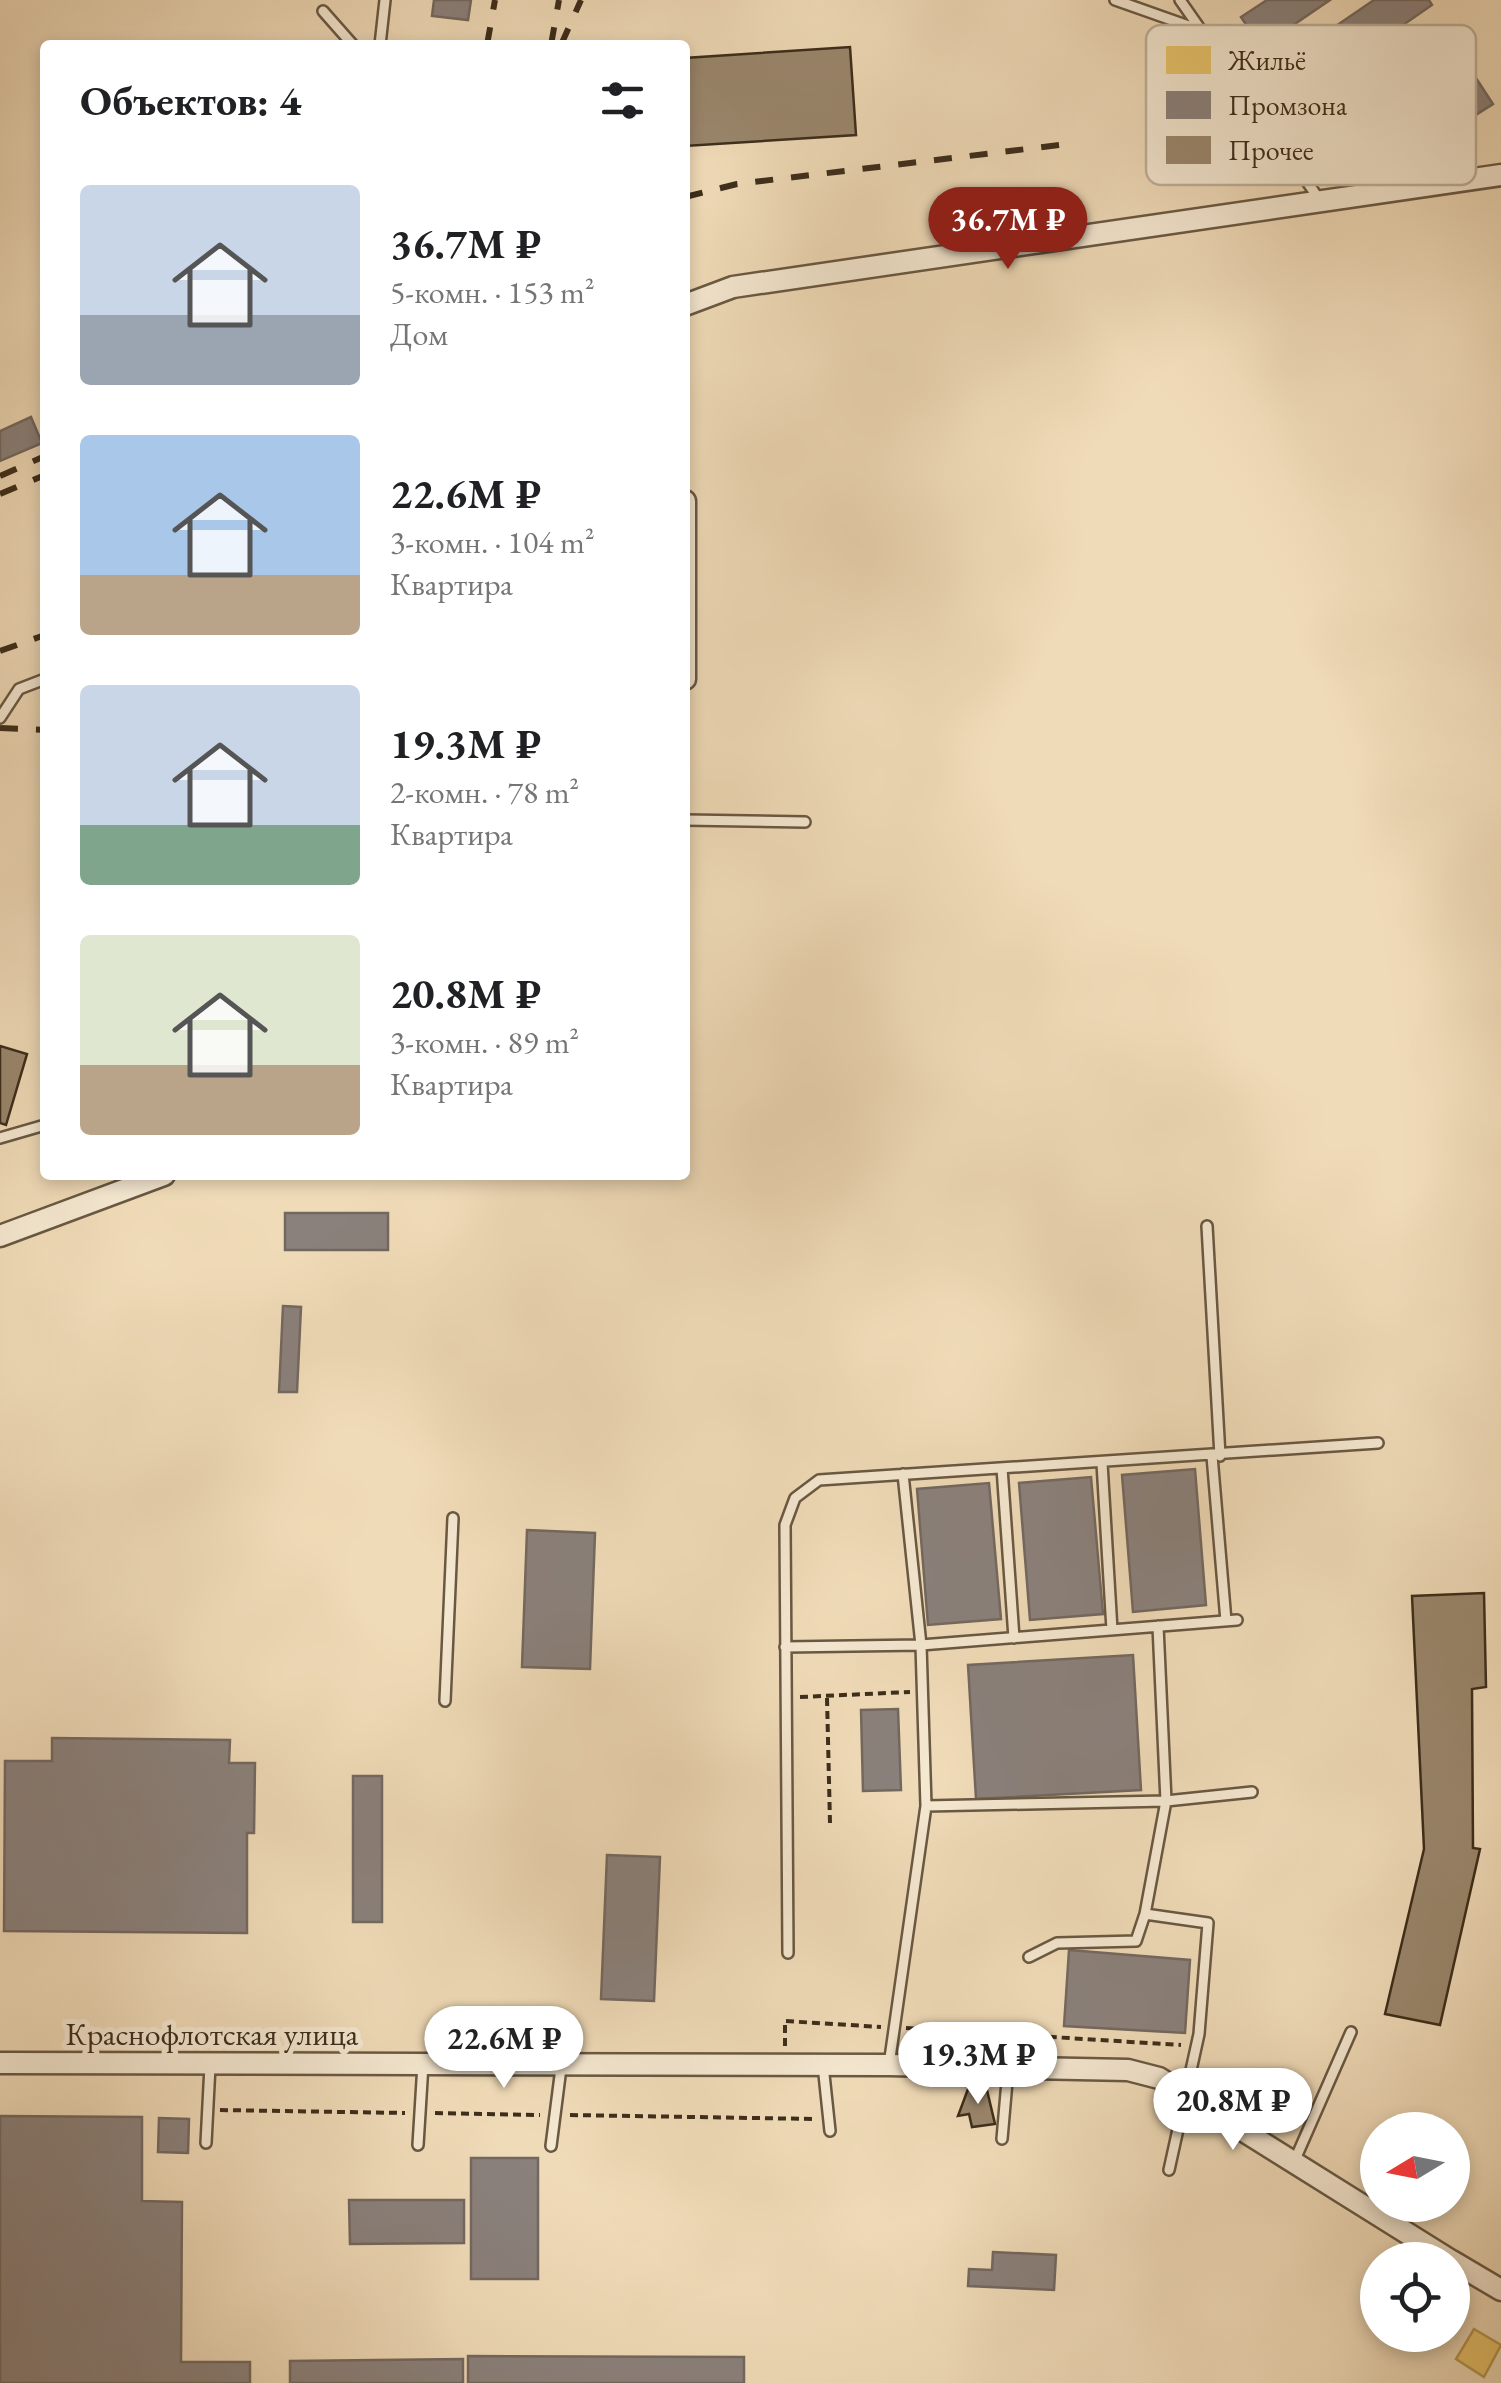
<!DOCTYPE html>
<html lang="ru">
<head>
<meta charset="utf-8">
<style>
  :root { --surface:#fff; --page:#f6f6f6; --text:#202124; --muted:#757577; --accent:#8f2418 }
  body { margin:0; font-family:"EB Garamond",serif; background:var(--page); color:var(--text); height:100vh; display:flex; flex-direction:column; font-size:38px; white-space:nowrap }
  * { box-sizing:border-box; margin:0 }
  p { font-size:32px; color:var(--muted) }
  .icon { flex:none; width:55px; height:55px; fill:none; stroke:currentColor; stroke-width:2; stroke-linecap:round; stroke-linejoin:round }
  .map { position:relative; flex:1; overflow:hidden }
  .sheet { position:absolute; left:40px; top:40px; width:650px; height:1140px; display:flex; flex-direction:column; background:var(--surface); border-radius:10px; box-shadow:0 5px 15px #0003 }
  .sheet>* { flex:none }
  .needle { width:65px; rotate:260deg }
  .fabs { position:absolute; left:1360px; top:2112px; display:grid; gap:20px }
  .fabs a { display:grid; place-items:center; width:110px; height:110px; border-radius:50%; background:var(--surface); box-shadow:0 5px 15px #0003; font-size:50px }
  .price { position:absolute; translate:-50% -85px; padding:0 22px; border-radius:35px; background:#fff; color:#222; font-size:32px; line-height:65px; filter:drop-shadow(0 2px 5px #0008) }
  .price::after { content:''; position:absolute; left:50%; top:60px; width:30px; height:22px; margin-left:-15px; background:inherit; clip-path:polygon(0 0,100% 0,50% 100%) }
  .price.selected { background:var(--accent); color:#fff }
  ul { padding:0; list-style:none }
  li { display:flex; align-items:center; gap:30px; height:250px; padding:0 40px }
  li span { display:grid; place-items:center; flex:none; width:280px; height:200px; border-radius:10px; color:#555 }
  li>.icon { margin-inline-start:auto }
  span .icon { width:120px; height:120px; fill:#fffc; stroke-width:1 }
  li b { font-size:42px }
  h2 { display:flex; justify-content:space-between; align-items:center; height:120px; padding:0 40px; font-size:42px }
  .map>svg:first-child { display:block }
  .homes { fill:#e9c46a; stroke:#b59752; stroke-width:2.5 }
  .industry { fill:#8a817c; stroke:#73685f; stroke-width:2.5 }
  .building { fill:#9a876d; stroke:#3c2d1b; stroke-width:2.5 }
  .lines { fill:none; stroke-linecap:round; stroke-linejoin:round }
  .service-casing { stroke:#695842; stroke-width:14 }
  .tertiary-casing { stroke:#695842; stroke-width:25 }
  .path { stroke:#3c2d1b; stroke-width:4; stroke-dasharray:8 5; stroke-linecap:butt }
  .service { stroke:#f5e8d1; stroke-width:9 }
  .tertiary { stroke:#f5e8d1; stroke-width:20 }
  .rail { stroke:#3c2d1b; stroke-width:6; stroke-dasharray:18 18; stroke-linecap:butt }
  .labels { text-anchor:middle; stroke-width:10; stroke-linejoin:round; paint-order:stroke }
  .street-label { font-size:32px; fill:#3c2d1b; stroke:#f5e8d1 }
  .key { fill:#f5e8d1; stroke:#beb09a; stroke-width:2.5 }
  .key-label { font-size:28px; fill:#3c2d1b }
</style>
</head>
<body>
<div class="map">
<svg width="1501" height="2383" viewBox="0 0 1501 2383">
  <rect width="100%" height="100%" fill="#f0dbb8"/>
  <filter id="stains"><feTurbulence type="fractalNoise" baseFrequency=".002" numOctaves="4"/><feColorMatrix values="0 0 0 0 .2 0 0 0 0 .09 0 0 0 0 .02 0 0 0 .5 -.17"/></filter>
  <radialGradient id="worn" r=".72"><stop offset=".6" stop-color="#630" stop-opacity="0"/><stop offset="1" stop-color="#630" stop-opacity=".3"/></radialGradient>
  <!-- homes -->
  <path class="homes" d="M1474,2329L1501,2345L1484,2377L1456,2359Z"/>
  <!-- industry -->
  <path class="industry" d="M434,0H471L468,20L432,16Z
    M1267,0H1330L1261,47L1241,17Z
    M1374,0H1429L1432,5L1351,61L1330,30Z
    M1474,75L1493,104L1414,154L1395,124Z
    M31,417L42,443L0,461V431Z
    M285,1213H388V1250H285Z
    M283,1306L301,1307L297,1392H279Z
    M1195,1469L1206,1605L1133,1612L1122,1475Z
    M1091,1477L1103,1614L1030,1620L1019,1483Z
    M989,1483L1001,1619L928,1625L917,1489Z
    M527,1530L595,1533L590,1669L522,1667Z
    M1133,1655L1141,1790L976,1799L968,1665Z
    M898,1709L901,1790L863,1791L861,1710Z
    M52,1738L230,1740L229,1763H255L254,1833H247V1933L4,1931L5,1761H52Z
    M353,1776H382V1922H353Z
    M607,1855L660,1857L654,2001L601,1999Z
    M1069,1950L1190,1960L1185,2033L1064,2026Z
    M0,2116L142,2117V2201L182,2202L181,2362H250V2383H0Z
    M159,2118L189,2119L188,2153L158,2152Z
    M471,2158H538V2279H471Z
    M349,2200H464V2243L350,2244Z
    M993,2252L1056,2255L1054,2290L968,2286L969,2269L992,2270Z
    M468,2356L744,2357V2383H468Z
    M463,2359V2383H290V2361Z"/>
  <!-- building -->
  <path class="building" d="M850,47L856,135L685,146V58Z
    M0,1046L27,1054L6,1125L0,1123Z
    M1484,1593L1486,1687L1472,1689L1473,1848L1480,1849L1440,2025L1385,2014L1424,1849L1412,1596Z
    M986,2086L995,2124L972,2127L969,2114L958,2116L968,2089Z"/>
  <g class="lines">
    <defs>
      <path id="service" d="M1115,0L1200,30
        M1180,0L1319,199
        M323,11L353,45
        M380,45L385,0
        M0,718L19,689L45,679
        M685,820L805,822
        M0,1138L45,1125
        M1207,1226L1220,1456
        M1212,1456L1226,1621
        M1102,1463L1112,1630
        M1002,1468L1014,1638
        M1158,1626L1166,1801L1252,1792
        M785,1647L921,1645L903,1474
        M445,1701L453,1518
        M926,1806L1166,1801L1145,1914
        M788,1953L785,1525L795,1498L819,1480L1378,1443
        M1029,1957L1057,1943L1136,1941L1145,1914L1208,1923L1199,2034L1169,2170
        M823,2065L830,2131
        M889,2065L926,1806L921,1645L1237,1620
        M1002,2139L1008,2070
        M206,2143L210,2066
        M418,2145L423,2064
        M551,2146L561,2068
        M1294,2162L1351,2032"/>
      <path id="tertiary" d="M685,305L733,287L1501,175
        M685,501V679
        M0,1236L164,1175
        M0,2063L889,2065L1128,2070L1159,2078L1450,2260
        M1452,2261L1501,2290"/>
    </defs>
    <!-- service casing -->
    <use href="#service" class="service-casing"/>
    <!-- tertiary casing -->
    <use href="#tertiary" class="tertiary-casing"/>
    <!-- path -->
    <path class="path" d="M800,1697L910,1692
      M827,1698L830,1823
      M906,2028L1181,2045
      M785,2046V2021L881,2027
      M220,2110L405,2113
      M435,2113L540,2115
      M570,2115L815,2119"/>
    <!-- service -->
    <use href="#service" class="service"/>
    <!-- tertiary -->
    <use href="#tertiary" class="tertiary"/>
    <!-- rail -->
    <path class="rail" d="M487,45L495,0
      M551,45L559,0
      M561,45L581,0
      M685,197L737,184L1076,143
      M0,476L45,456
      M0,494L45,475
      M0,651L45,635
      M0,728L45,730"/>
  </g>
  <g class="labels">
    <!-- street labels -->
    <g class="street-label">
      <text x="212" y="2045">Краснофлотская улица</text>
    </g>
  </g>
  <!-- legend -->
  <rect x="1146" y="25" width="330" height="160" rx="15" class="key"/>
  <rect x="1166" y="46" width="45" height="28" fill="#e9c46a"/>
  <rect x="1166" y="91" width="45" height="28" fill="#8a817c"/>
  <rect x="1166" y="136" width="45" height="28" fill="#9a876d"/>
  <g class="key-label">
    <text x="1228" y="70">Жильё</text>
    <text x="1228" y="115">Промзона</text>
    <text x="1228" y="160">Прочее</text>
  </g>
  <rect width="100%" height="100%" filter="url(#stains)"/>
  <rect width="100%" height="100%" fill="url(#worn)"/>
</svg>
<div class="fabs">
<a><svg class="needle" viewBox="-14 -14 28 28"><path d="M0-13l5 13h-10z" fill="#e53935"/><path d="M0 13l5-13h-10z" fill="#757577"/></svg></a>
<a><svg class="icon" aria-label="locate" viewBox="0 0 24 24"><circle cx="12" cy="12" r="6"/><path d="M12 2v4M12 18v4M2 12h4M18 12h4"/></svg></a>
</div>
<b class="price selected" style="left:1008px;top:272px">36.7M ₽</b>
<b class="price" style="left:504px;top:2091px">22.6M ₽</b>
<b class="price" style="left:978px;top:2107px">19.3M ₽</b>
<b class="price" style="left:1233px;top:2153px">20.8M ₽</b>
<section class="sheet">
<h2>Объектов: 4<svg class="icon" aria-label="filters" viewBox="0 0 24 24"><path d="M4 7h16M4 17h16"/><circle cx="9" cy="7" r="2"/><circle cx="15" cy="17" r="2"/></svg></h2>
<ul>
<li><span style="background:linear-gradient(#c9d6e8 65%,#9aa5b1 0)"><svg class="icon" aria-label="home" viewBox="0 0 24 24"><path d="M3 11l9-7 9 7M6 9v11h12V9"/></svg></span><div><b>36.7M ₽</b><p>5-комн. · 153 m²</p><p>Дом</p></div></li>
<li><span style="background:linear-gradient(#a9c7e8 70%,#b9a48a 0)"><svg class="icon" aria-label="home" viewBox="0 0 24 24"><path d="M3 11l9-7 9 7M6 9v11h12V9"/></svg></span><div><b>22.6M ₽</b><p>3-комн. · 104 m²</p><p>Квартира</p></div></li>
<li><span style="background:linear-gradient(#c9d6e8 70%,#7fa58c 0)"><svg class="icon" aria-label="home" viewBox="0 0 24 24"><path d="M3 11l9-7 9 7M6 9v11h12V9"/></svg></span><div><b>19.3M ₽</b><p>2-комн. · 78 m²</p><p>Квартира</p></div></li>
<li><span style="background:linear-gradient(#dfe7d0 65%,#b9a48a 0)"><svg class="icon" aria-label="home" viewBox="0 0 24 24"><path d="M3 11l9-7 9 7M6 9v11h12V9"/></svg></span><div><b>20.8M ₽</b><p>3-комн. · 89 m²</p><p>Квартира</p></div></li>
</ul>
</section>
</div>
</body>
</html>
